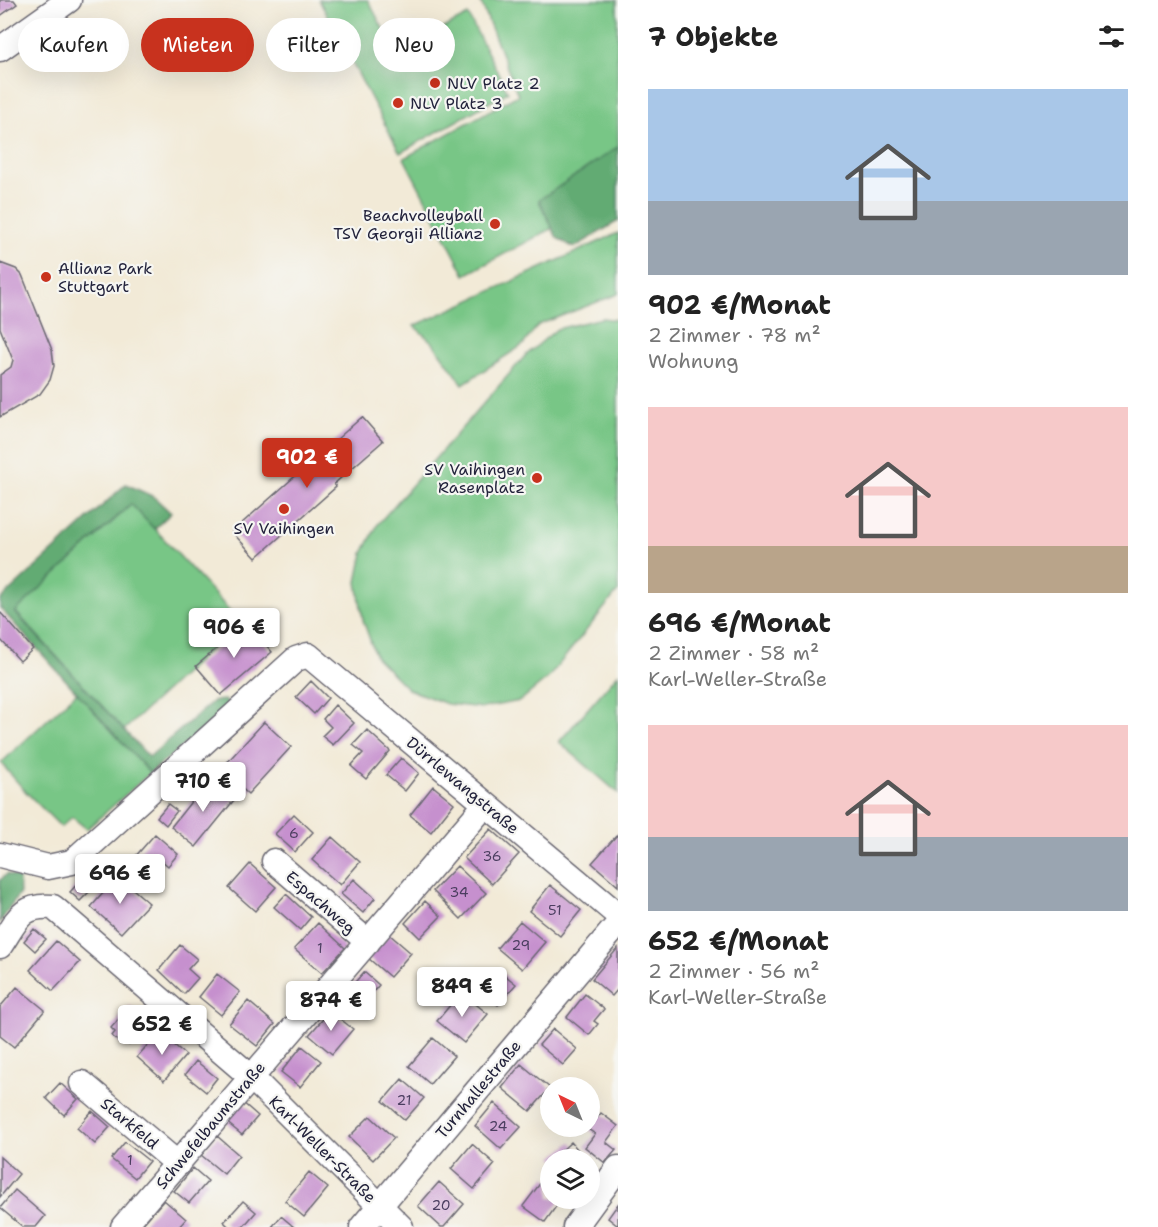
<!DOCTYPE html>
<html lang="de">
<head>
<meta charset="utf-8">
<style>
  :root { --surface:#fff; --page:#f6f6f6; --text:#222; --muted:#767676; --accent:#c8321e }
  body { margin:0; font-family:"Shantell Sans",sans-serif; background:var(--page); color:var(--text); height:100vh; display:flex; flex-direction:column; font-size:22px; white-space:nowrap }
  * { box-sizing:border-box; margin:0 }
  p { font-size:20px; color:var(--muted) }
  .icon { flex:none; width:33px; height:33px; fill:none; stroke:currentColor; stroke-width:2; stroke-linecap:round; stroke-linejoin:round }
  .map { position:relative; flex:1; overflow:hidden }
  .panel { display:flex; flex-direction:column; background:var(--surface); width:540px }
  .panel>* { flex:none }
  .banner { position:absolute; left:18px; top:18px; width:510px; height:54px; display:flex; gap:12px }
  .needle { width:39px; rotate:317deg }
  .fabs { position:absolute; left:540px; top:1077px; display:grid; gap:12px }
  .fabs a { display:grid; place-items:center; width:60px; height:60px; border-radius:50%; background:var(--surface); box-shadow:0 6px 24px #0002; font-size:30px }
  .price { position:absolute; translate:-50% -51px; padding:0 14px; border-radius:6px; background:#fff; color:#222; font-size:20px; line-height:39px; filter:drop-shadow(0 2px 3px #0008) }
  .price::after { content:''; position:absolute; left:50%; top:36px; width:18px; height:14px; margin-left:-9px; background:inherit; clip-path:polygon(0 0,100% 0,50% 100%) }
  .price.current { background:var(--accent); color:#fff }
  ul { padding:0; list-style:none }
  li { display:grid; align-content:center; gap:12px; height:318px; padding:0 30px }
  li span { display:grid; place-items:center; height:186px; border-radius:0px; color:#555 }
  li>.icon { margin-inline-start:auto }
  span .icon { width:108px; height:108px; fill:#fffc; stroke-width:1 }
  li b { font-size:26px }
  h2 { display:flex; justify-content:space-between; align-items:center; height:72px; padding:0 30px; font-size:26px }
  .chip { padding:0 21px; border-radius:27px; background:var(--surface); box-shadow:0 6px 24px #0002; font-size:21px; line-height:54px }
  .chip.current { background:var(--accent); color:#fff }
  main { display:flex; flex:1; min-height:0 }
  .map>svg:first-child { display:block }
  .green { fill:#78c686; stroke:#4d7460; stroke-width:1.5 }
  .forest { fill:#62ab73; stroke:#426657; stroke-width:1.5 }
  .building { fill:#c690ce }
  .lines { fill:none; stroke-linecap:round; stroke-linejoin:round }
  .minor-casing { stroke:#6b6872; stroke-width:27 }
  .minor { stroke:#fff; stroke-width:24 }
  .poi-dot { fill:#c8321e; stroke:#f6f6f2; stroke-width:2 }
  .labels { text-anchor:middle; stroke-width:4.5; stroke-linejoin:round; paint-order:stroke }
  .number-label { font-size:14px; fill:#4b3e60 }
  .poi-label { font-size:16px; fill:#22223b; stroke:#f6f6f2; text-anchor:start }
  .street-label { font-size:16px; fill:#22223b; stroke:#f6f6f2 }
</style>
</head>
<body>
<main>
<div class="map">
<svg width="618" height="1227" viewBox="0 0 618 1227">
  <rect width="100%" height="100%" fill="#f6f6f2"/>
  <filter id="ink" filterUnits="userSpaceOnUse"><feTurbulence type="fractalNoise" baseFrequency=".0167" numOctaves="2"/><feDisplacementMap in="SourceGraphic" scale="12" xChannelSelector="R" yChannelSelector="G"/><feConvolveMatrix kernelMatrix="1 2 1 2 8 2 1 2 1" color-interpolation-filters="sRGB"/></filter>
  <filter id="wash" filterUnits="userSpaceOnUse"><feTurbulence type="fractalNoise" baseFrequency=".008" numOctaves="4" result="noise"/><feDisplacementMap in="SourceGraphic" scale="24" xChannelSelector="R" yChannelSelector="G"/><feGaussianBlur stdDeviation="1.35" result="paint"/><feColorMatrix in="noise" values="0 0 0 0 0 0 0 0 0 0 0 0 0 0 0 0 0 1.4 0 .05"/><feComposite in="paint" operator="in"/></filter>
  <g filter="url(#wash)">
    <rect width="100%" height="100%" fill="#f2ead7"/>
    <!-- green -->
    <path class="green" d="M319,0H368L396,53L468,15L508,92L400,153Z
      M480,0H617L618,147L539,201L553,228L465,275L404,158L518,95Z
      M618,233V294L538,325L523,345L463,384L432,342L414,326Z
      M602,318L618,320V591L548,678L520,701L483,708L447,704L408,689L376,657L363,620L357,582L363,553L378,524L525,356L557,329Z
      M132,504L240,622L124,730L15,611Z
      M618,674V793L559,742Z
      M77,692L150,773L87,829L72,817L61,827L26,792L1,763Z"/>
    <!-- forest -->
    <path class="forest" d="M618,147V221L574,248L557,238L539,200Z
      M126,484L154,497L171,513L154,529L131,504L15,612L149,757L213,701L225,700L231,706L150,773L0,608V600Z
      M7,874L19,878L20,893L0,922V880Z"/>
    <g id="blocks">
      <!-- building -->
      <path class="building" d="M0,0H14L17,4L0,16Z
        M0,263L16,269L22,275L52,350L54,366L50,380L40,394L0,417V375L11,367L13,360L0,328Z
        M362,417L383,441L334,484L336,487L256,558L232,532Z
        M0,612L33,649L20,661L0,639Z
        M247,623L272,652L221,695L196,666Z
        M311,681L328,698L314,714L296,697Z
        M335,705L354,723L333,745L322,736L331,727L323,719Z
        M264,722L291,747L248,794L221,769Z
        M367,730L390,751L366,779L351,766L363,753L353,745Z
        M401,758L419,773L405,791L386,775Z
        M209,779L234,800L196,847L171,827Z
        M433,786L454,803L431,832L410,815Z
        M168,804L177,811L166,825L157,817Z
        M294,814L313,832L295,852L275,834Z
        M491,829L519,854L492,884L464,858Z
        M155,834L178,854L168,866L160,859L143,879L127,866Z
        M618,834V886L592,863Z
        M332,837L360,862L340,885L312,860Z
        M101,859L112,869L103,879L92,869Z
        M250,864L276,887L255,911L229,888Z
        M457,866L486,893L461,919L433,891Z
        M118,876L149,903L121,933L91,907Z
        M354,879L375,898L363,913L341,894Z
        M80,881L91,890L80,901L70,892Z
        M550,885L581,910L560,936L529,911Z
        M286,894L311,917L300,930L274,907Z
        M425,901L441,916L420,938L405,923Z
        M520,921L545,942L522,969L497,948Z
        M318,923L345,948L322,973L294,949Z
        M34,929L46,939L35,951L24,941Z
        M389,934L411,953L390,977L368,958Z
        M56,941L80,962L53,991L30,970Z
        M180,945L197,959L188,969L198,978L184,994L159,970Z
        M618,948V989L612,996L592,979Z
        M497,969L516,984L498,1005L480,990Z
        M364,972L379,985L356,1012L341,998Z
        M217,974L240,992L221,1015L199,997Z
        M17,987L45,1010L14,1047L0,1036V1007Z
        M461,992L488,1014L464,1043L437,1021Z
        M585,994L604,1009L594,1021L598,1024L589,1035L567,1017Z
        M248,1001L275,1024L257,1046L229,1024Z
        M130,1006L149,1023L143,1031L145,1033L138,1040L135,1038L129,1045L124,1040L121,1044L112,1036L115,1032L111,1028Z
        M330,1011L353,1029L332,1054L309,1035Z
        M553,1029L577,1049L563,1065L539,1045Z
        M159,1032L186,1055L164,1081L137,1057Z
        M433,1038L454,1056L430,1084L409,1066Z
        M302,1046L321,1061L300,1087L281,1072Z
        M196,1061L217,1078L206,1092L185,1075Z
        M521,1064L550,1088L530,1111L502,1088Z
        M402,1079L424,1098L405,1120L383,1101Z
        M60,1083L78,1099L64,1115L46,1098Z
        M241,1101L258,1116L242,1135L225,1121Z
        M494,1103L521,1127L501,1149L475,1126Z
        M92,1111L110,1127L95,1144L77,1128Z
        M601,1113L618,1126L606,1142L616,1150L605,1163L585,1147L595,1134L588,1129Z
        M370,1116L394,1138L373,1160L349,1137Z
        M217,1136L239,1155L224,1174L201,1155Z
        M125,1142L149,1161L135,1178L111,1159Z
        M571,1142L587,1160H555L553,1158Z
        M472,1144L495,1164L474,1189L451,1169Z
        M0,1157L19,1174L0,1197Z
        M193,1168L208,1181L189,1203L174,1191Z
        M309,1172L328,1188L304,1217L285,1201Z
        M545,1177L550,1181V1198H562L545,1222L523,1206Z
        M439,1182L464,1204L444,1227H441L418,1206Z
        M15,1190L45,1216L36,1227H23L0,1208Z
        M164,1200L186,1219L179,1227H140Z
        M243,1201L256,1212L243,1227H229L224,1222Z
        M618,1204V1226L608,1218Z
        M281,1216L294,1227H272Z"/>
    </g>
  </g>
  <g filter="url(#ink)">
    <use href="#blocks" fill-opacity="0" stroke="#6b6872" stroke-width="1.5"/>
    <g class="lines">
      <defs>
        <path id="minor" d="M0,49L69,0
          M0,855L48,867L72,862L296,659L308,655L618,915
          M274,861L368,942
          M0,946C17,921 20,904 53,907L251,1077L401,1227
          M82,1083L178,1164
          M123,1227L485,805
          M362,1227L618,924
          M575,1227L618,1168"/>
      </defs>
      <!-- minor casing -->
      <use href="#minor" class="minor-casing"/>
      <!-- minor -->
      <use href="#minor" class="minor"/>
    </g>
  </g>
  <!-- markers -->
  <g class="poi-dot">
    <circle cx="435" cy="83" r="6"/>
    <circle cx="398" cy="103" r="6"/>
    <circle cx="495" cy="224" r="6"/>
    <circle cx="46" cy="277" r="6"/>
    <circle cx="537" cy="478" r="6"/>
    <circle cx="284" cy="509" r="6"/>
  </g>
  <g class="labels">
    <!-- number labels -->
    <g class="number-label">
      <text x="294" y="838">6</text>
      <text x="492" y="861">36</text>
      <text x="459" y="897">34</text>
      <text x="555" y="915">51</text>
      <text x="521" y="950">29</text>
      <text x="320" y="953">1</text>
      <text x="404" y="1105">21</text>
      <text x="498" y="1131">24</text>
      <text x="130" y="1165">1</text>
      <text x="441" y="1210">20</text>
    </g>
    <!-- poi labels -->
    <g class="poi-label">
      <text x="447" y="89">NLV Platz 2</text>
      <text x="410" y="109">NLV Platz 3</text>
      <text x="483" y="221" text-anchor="end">Beachvolleyball<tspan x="483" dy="18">TSV Georgii Allianz</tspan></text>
      <text x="58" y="274">Allianz Park<tspan x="58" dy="18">Stuttgart</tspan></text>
      <text x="525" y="475" text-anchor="end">SV Vaihingen<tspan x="525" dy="18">Rasenplatz</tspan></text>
      <text x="284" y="534" text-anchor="middle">SV Vaihingen</text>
    </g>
    <!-- street labels -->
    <g class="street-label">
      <text transform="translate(463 785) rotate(40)" y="6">Dürrlewangstraße</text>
      <text transform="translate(321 902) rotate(41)" y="6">Espachweg</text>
      <text transform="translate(478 1089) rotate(-50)" y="6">Turnhallestraße</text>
      <text transform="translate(130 1123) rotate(40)" y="6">Starkfeld</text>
      <text transform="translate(210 1125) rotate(-50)" y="6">Schwefelbaumstraße</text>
      <text transform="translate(323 1149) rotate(45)" y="6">Karl-Weller-Straße</text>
    </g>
  </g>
</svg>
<div class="fabs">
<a><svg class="needle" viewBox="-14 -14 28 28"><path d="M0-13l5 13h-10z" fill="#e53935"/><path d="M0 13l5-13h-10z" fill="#767676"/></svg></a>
<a><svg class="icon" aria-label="layers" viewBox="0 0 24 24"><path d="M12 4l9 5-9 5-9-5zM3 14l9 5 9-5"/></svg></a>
</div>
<b class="price current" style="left:307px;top:489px">902 €</b>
<b class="price" style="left:234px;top:659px">906 €</b>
<b class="price" style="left:203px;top:813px">710 €</b>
<b class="price" style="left:120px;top:905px">696 €</b>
<b class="price" style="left:462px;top:1018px">849 €</b>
<b class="price" style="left:331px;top:1032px">874 €</b>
<b class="price" style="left:162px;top:1056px">652 €</b>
<div class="banner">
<a class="chip">Kaufen</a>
<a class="chip current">Mieten</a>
<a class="chip">Filter</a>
<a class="chip">Neu</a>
</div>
</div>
<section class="panel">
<h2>7 Objekte<svg class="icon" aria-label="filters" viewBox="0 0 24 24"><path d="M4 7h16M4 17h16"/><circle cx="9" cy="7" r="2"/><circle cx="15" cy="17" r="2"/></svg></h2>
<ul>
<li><span style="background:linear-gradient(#a9c7e8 60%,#9aa5b1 0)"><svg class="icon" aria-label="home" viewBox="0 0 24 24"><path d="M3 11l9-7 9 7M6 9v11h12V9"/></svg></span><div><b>902 €/Monat</b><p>2 Zimmer · 78 m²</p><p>Wohnung</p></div></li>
<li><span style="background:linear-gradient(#f6c9c9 75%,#b9a48a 0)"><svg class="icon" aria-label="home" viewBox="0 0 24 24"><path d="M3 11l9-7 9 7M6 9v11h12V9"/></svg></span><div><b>696 €/Monat</b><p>2 Zimmer · 58 m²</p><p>Karl-Weller-Straße</p></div></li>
<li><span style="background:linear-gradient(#f6c9c9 60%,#9aa5b1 0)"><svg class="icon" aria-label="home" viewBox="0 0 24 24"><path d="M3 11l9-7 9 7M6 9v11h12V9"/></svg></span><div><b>652 €/Monat</b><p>2 Zimmer · 56 m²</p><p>Karl-Weller-Straße</p></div></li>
</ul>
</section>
</main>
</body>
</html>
